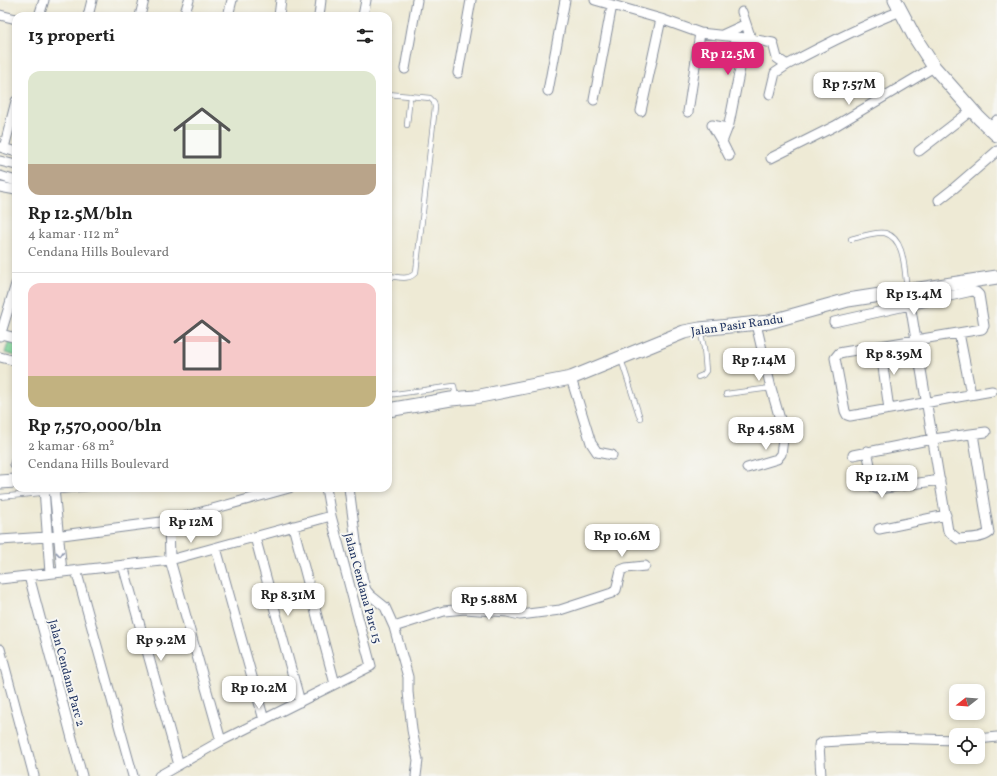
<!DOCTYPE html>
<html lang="id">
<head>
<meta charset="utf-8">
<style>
  :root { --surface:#fff; --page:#f6f6f6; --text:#222; --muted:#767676; --line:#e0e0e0; --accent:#db2777 }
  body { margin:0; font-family:Vollkorn,serif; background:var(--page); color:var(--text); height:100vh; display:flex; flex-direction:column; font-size:15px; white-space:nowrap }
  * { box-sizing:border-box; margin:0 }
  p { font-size:13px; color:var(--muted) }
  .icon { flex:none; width:22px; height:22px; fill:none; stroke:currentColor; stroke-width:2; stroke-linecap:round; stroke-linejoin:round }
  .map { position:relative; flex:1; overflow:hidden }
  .details { position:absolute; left:12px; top:12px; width:380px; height:480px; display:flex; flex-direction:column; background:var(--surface); border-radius:12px; box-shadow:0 2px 6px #0003 }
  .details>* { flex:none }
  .needle { width:26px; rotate:253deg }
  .buttons { position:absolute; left:949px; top:684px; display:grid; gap:8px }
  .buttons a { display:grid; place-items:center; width:36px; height:36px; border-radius:8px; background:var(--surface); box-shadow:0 2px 6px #0003; font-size:20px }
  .price { position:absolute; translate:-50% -34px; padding:0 9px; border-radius:8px; background:#fff; color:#222; font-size:13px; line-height:26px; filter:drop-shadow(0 1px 2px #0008) }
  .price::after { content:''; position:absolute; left:50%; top:24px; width:12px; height:9px; margin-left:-6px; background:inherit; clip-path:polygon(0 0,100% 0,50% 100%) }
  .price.selected { background:var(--accent); color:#fff }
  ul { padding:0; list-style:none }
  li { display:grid; align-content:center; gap:8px; height:212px; padding:0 16px }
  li+li { border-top:1px solid var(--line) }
  li span { display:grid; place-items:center; height:124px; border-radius:12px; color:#555 }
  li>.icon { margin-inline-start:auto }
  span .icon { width:72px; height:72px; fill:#fffc; stroke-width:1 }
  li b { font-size:17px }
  h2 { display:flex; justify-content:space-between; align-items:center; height:48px; padding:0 16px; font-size:17px }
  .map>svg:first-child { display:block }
  .green { fill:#81d69a; stroke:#4e827c }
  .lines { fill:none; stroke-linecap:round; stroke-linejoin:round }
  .lane-casing { stroke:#848c9a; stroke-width:6 }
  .street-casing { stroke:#848c9a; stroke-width:11 }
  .secondary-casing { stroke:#848c9a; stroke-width:15 }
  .lane { stroke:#fff; stroke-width:4.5 }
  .street { stroke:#fff; stroke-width:9 }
  .secondary { stroke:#fff; stroke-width:13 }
  .oneway { stroke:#8d97ae }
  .labels { text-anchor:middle; stroke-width:4; stroke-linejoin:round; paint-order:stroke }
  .street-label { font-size:12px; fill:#1b2f5e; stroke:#f6f6f2 }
</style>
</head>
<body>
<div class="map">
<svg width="997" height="776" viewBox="0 0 997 776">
  <rect width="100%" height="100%" fill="#f6f6f2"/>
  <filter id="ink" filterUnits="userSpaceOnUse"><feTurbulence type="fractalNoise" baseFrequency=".025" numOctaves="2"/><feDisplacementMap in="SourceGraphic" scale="8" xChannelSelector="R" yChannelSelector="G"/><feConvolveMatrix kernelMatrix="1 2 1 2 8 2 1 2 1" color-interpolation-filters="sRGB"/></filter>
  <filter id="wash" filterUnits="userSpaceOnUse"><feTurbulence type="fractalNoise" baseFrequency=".012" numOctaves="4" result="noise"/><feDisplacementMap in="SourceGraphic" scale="16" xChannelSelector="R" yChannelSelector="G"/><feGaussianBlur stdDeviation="0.9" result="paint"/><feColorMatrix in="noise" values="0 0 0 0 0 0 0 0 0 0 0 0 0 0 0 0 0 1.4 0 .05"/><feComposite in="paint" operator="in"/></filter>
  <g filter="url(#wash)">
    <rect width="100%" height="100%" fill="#eeead5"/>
    <!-- green -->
    <path class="green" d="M9,340L16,342V356L5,353Z"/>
  </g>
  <g filter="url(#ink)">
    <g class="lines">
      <defs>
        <path id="lane" d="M388,94L430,98L434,102L435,107L416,272C409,281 399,277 388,276
          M407,125L410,96
          M851,239C861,237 875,231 885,233C906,239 904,272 907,289
          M621,359L640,418
          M698,377L703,375L706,371L704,348L700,329
          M726,394L771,388
          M388,395L454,386L455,391L452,397
          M0,497L91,488"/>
        <path id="street" d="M595,0L661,19L700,33L746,38L773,43L777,58L787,65C824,45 861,26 901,11
          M742,12L751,39
          M0,15L16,19
          M39,16L44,0
          M88,16L92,0
          M140,16L144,0
          M184,16L189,0
          M228,16L232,0
          M279,16L281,0
          M319,16L321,0
          M363,16L366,0
          M722,35L746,24
          M405,69L417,0
          M458,73L471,0
          M548,91L565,0
          M770,94L775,73L787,65
          M594,100L612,5
          M641,111L661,19
          M688,112L700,33
          M727,128L712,125L722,142L729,124L746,38
          M990,129L997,120
          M722,142L729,156
          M0,147L16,152
          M4,148L16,101
          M919,151L972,110
          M771,158L835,126L934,67
          M0,161L16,165
          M0,176L16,181
          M0,187L16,190
          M939,200L953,189L997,151
          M908,292L948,531L958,539C967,538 981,539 989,533L973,434
          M834,322L972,291L976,292L979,295L984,326L982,329L844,352L839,353L835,358L845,411L847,415L850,416L992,391
          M959,333L971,394
          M1,334L16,338
          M0,336L16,284
          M880,346L889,409
          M0,357L16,361
          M571,378L591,443L597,452L612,455
          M867,451L875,488L878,489L940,480
          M853,455L933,439L986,432
          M15,464L16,461
          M747,468L777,459L781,454L784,433L771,388L756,324
          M44,488L50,573
          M54,488L62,572
          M349,488L357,549L363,581L366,590L370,595L385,607L394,627L408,677V692L412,730L418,760L416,776
          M169,521L170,560L221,741
          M293,526L335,684
          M879,529L946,515
          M255,537L300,702
          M0,540L47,537L169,521L289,488
          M216,548L264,720
          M123,565L179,765
          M76,570L133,776
          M29,576L82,776
          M0,579L170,560L331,516
          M394,627L444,611L465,609L507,612L520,615L560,610L612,593L616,590L621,570L626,568L645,566
          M0,649L34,776
          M978,739L997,737
          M159,776L221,741L371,666L331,516L326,488
          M821,776L819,745L823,742L888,738L956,740"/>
        <path id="secondary" d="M895,0L914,36L934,67L979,118L997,135
          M388,410L451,399L475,397L571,378L684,332L700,329L769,322L848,300L997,277
          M0,482L16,481"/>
      </defs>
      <!-- lane casing -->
      <use href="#lane" class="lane-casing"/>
      <!-- street casing -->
      <use href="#street" class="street-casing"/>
      <!-- secondary casing -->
      <use href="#secondary" class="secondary-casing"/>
      <!-- lane -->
      <use href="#lane" class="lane"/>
      <!-- street -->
      <use href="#street" class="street"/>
      <!-- secondary -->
      <use href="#secondary" class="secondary"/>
    </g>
    <!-- one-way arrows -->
    <defs><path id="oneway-chevron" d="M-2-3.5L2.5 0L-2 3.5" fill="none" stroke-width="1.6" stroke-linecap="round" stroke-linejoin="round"/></defs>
    <use class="oneway" href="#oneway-chevron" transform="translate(60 554) rotate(84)"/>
  </g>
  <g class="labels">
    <!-- street labels -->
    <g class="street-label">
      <text transform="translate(737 325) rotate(-8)" y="4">Jalan Pasir Randu</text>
      <text transform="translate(363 588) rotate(75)" y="4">Jalan Cendana Parc 15</text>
      <text transform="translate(67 673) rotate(75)" y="4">Jalan Cendana Parc 2</text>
    </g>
  </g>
</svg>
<div class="buttons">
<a><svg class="needle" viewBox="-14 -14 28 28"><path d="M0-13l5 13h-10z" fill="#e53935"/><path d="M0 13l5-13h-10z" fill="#767676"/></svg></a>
<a><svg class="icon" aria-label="locate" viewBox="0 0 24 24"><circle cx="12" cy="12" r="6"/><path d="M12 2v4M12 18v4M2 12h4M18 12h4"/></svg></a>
</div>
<b class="price selected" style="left:728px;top:76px">Rp 12.5M</b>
<b class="price" style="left:849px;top:106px">Rp 7.57M</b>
<b class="price" style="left:914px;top:316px">Rp 13.4M</b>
<b class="price" style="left:894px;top:376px">Rp 8.39M</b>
<b class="price" style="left:759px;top:382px">Rp 7.14M</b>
<b class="price" style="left:766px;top:451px">Rp 4.58M</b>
<b class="price" style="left:882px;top:499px">Rp 12.1M</b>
<b class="price" style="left:191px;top:544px">Rp 12M</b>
<b class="price" style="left:622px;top:558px">Rp 10.6M</b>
<b class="price" style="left:288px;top:617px">Rp 8.31M</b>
<b class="price" style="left:489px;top:621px">Rp 5.88M</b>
<b class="price" style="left:161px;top:662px">Rp 9.2M</b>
<b class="price" style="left:259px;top:710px">Rp 10.2M</b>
<section class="details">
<h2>13 properti<svg class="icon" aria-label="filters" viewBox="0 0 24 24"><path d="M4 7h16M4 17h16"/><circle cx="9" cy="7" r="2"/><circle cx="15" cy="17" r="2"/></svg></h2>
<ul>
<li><span style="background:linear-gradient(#dfe7d0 75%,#b9a48a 0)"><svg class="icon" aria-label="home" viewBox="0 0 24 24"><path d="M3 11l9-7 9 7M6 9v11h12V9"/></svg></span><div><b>Rp 12.5M/bln</b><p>4 kamar · 112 m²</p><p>Cendana Hills Boulevard</p></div></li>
<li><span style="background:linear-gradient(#f6c9c9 75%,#c2b280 0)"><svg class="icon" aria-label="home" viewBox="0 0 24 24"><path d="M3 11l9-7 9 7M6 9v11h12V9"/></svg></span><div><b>Rp 7,570,000/bln</b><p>2 kamar · 68 m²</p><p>Cendana Hills Boulevard</p></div></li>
</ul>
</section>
</div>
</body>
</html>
